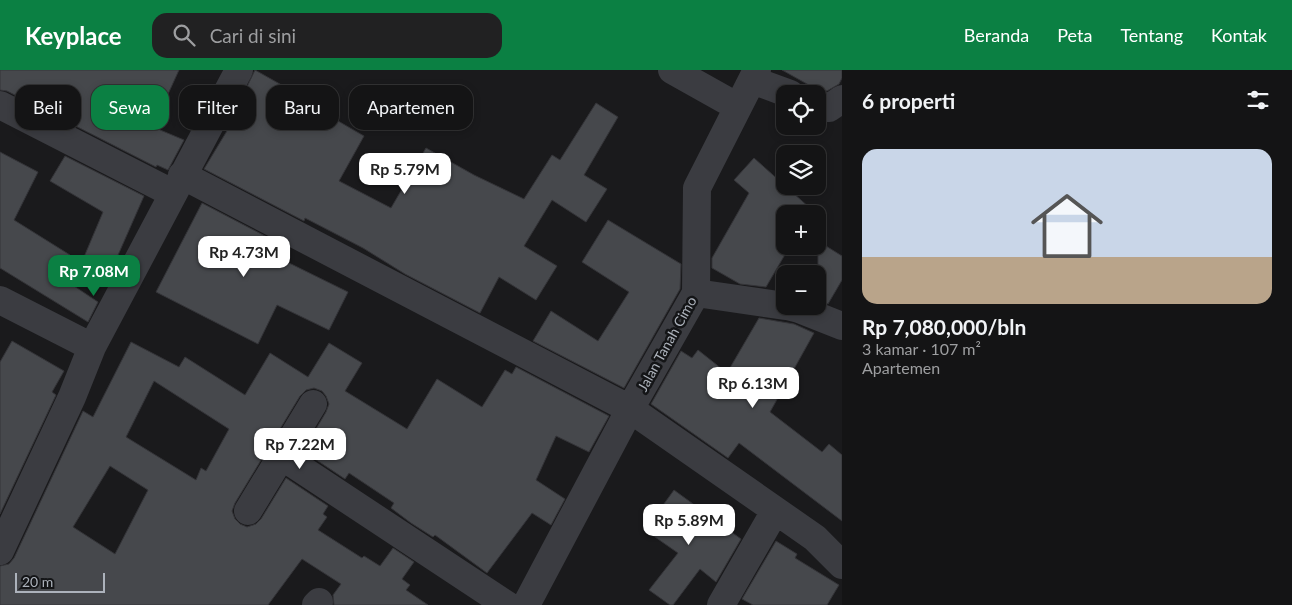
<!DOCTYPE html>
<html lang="id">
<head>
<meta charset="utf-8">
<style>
  :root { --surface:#141415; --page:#212122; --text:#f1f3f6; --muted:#9d9ea0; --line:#333334; --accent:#0b8043 }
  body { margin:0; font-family:Lato,sans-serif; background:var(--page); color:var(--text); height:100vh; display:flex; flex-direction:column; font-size:19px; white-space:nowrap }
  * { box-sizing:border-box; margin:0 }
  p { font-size:16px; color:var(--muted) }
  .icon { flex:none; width:28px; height:28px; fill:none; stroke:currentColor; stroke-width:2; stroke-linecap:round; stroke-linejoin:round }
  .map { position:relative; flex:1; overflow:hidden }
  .panel { display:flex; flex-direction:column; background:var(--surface); width:450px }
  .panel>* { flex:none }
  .guide { position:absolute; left:15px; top:15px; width:475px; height:45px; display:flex; gap:10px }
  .tools { position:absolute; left:776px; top:15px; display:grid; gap:10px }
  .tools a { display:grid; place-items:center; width:50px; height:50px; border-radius:10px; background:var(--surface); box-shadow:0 2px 8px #0003,0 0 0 1px var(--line); font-size:25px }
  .scale { position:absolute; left:15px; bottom:12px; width:90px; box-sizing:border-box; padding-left:5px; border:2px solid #acb2bb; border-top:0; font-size:14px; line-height:18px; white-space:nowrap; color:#acb2bb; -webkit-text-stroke:4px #141517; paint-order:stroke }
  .price { position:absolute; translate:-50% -42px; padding:0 11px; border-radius:10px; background:#fff; color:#222; font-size:16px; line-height:32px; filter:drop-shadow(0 1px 2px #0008) }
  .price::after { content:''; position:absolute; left:50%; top:30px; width:15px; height:11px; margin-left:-8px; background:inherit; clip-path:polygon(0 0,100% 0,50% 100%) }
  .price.on { background:var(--accent); color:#fff }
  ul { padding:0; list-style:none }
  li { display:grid; align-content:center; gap:10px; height:265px; padding:0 20px }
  li span { display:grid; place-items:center; height:155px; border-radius:15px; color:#555 }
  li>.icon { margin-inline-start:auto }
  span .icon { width:90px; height:90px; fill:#fffc; stroke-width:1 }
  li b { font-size:21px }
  h2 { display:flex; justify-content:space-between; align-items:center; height:60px; padding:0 20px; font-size:21px }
  .chip { padding:0 18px; border-radius:15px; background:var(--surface); box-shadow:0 2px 8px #0003,0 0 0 1px var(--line); font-size:18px; line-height:45px }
  .chip.on { background:var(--accent); color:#fff }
  header { display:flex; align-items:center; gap:30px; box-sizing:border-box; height:70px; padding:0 25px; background:var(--accent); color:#fff }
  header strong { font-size:24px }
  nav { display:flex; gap:28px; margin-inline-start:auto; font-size:18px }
  .search { width:350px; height:45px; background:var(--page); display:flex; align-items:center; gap:12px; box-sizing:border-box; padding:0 18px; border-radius:15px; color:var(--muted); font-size:19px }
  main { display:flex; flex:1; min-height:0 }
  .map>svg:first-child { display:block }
  .building { fill:#46484c; stroke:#343438; fill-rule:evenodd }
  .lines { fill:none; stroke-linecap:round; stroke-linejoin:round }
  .minor { stroke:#3b3c41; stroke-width:28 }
  .labels { text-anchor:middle; stroke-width:5; stroke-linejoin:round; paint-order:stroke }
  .street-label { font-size:14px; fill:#acb2bb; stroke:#141517 }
</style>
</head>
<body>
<header>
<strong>Keyplace</strong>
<div class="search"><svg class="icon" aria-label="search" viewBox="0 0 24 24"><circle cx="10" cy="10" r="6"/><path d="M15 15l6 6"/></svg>Cari di sini</div>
<nav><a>Beranda</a><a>Peta</a><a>Tentang</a><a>Kontak</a></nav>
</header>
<main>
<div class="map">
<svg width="842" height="535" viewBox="0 0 842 535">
  <rect width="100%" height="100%" fill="#1a1a1c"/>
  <!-- building -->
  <path class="building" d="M0,0H179L153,57L184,70L168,100L157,95L156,97L7,21L0,20Z
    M255,0L294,22L297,17L324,32L319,40L364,66L339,111L391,138L426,78L474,105L524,129L552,85L560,90L596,33L618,47L584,105L607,119L586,152L552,130L524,176L557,196L536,230L499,207L480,243L405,204L363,178L305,148L304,151L204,99L248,26L244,23Z
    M782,0H842V8L839,14L827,21L816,19Z
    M0,82L38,102L14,150L70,185L59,206L98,232L88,252L0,198Z
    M65,86L144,126L111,201L84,187L103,142L50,111Z
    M754,88L811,139L809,144H785V176H790L766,217L740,214L712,198V188L749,123L734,110Z
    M202,133L290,179L285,191L348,222L329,260L277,235L258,274L156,222Z
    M608,150L681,194L680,219L624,318L533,271L551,241L598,271L629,222L582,192Z
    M818,171L842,186V210L828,234L818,230Z
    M759,248L794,254L814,263L770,342L822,382L829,374L842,385V451L739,373L728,388L651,334L681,281L692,288L698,280L727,303Z
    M12,271L64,301L52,322L56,325L0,444V292Z
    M131,272L179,297L185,287L245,325L270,283L308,307L329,273L362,293L345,321L407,359L437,309L482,337L505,300L512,304L516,297L609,346L589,382L556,366L536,410L565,429L551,455L532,443L487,503L435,465L433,467L411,453L391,438L394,433L349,403L345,409L303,381L326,342L329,334L326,326L322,321L314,318L306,320L300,326L235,433L232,441L235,449L240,454L247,457L256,454L261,449L286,408L328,436L323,444L327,447L318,460L362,488L364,486L380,496L393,478L414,492L402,509L410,515L406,520L428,535H334L333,525L341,514L302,489L268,535H0V496L9,494L14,488L83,341L93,347ZM154,311L229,359L206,401L201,398L196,410L126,367ZM110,396L148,420L115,484L73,457Z
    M674,420L741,469L716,512L700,499L673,535H670L649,520L678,483L645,460Z
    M776,471L797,484L795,488L839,515L827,535H753L742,529Z"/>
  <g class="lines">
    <!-- minor -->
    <path class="minor" d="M672,0L738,37
      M752,10L790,24
      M818,34L829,38L842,29
      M0,35L172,123
      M182,105L630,339L815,468L842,495
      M696,223L785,236
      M0,230L92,277
      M787,236L799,239L842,256
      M283,387L507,535
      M248,441L313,334
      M0,481L72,327L92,277L239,0
      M316,535L319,532
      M526,535L630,339L696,223L697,118L757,0
      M721,535L775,441"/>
  </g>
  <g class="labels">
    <!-- street labels -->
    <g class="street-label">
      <text transform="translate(667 274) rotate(-61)" y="5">Jalan Tanah Cimo</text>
    </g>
  </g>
</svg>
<div class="tools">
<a><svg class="icon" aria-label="locate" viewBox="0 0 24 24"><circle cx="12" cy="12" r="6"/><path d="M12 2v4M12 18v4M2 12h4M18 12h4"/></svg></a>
<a><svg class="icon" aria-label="layers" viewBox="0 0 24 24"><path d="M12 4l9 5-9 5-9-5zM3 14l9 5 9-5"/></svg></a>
<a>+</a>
<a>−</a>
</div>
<div class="scale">20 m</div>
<b class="price" style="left:405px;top:125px">Rp 5.79M</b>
<b class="price" style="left:244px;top:208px">Rp 4.73M</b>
<b class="price on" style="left:94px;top:227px">Rp 7.08M</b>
<b class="price" style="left:753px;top:339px">Rp 6.13M</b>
<b class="price" style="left:300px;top:400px">Rp 7.22M</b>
<b class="price" style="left:689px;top:476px">Rp 5.89M</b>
<div class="guide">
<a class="chip">Beli</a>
<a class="chip on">Sewa</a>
<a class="chip">Filter</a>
<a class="chip">Baru</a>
<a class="chip">Apartemen</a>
</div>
</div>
<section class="panel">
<h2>6 properti<svg class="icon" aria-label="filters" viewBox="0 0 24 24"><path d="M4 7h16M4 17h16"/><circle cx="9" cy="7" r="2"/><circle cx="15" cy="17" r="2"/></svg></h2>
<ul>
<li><span style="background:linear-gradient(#c9d6e8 70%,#b9a48a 0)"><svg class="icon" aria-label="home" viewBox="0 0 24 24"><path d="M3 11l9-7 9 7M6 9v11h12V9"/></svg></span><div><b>Rp 7,080,000/bln</b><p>3 kamar · 107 m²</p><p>Apartemen</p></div></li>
</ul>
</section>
</main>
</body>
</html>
